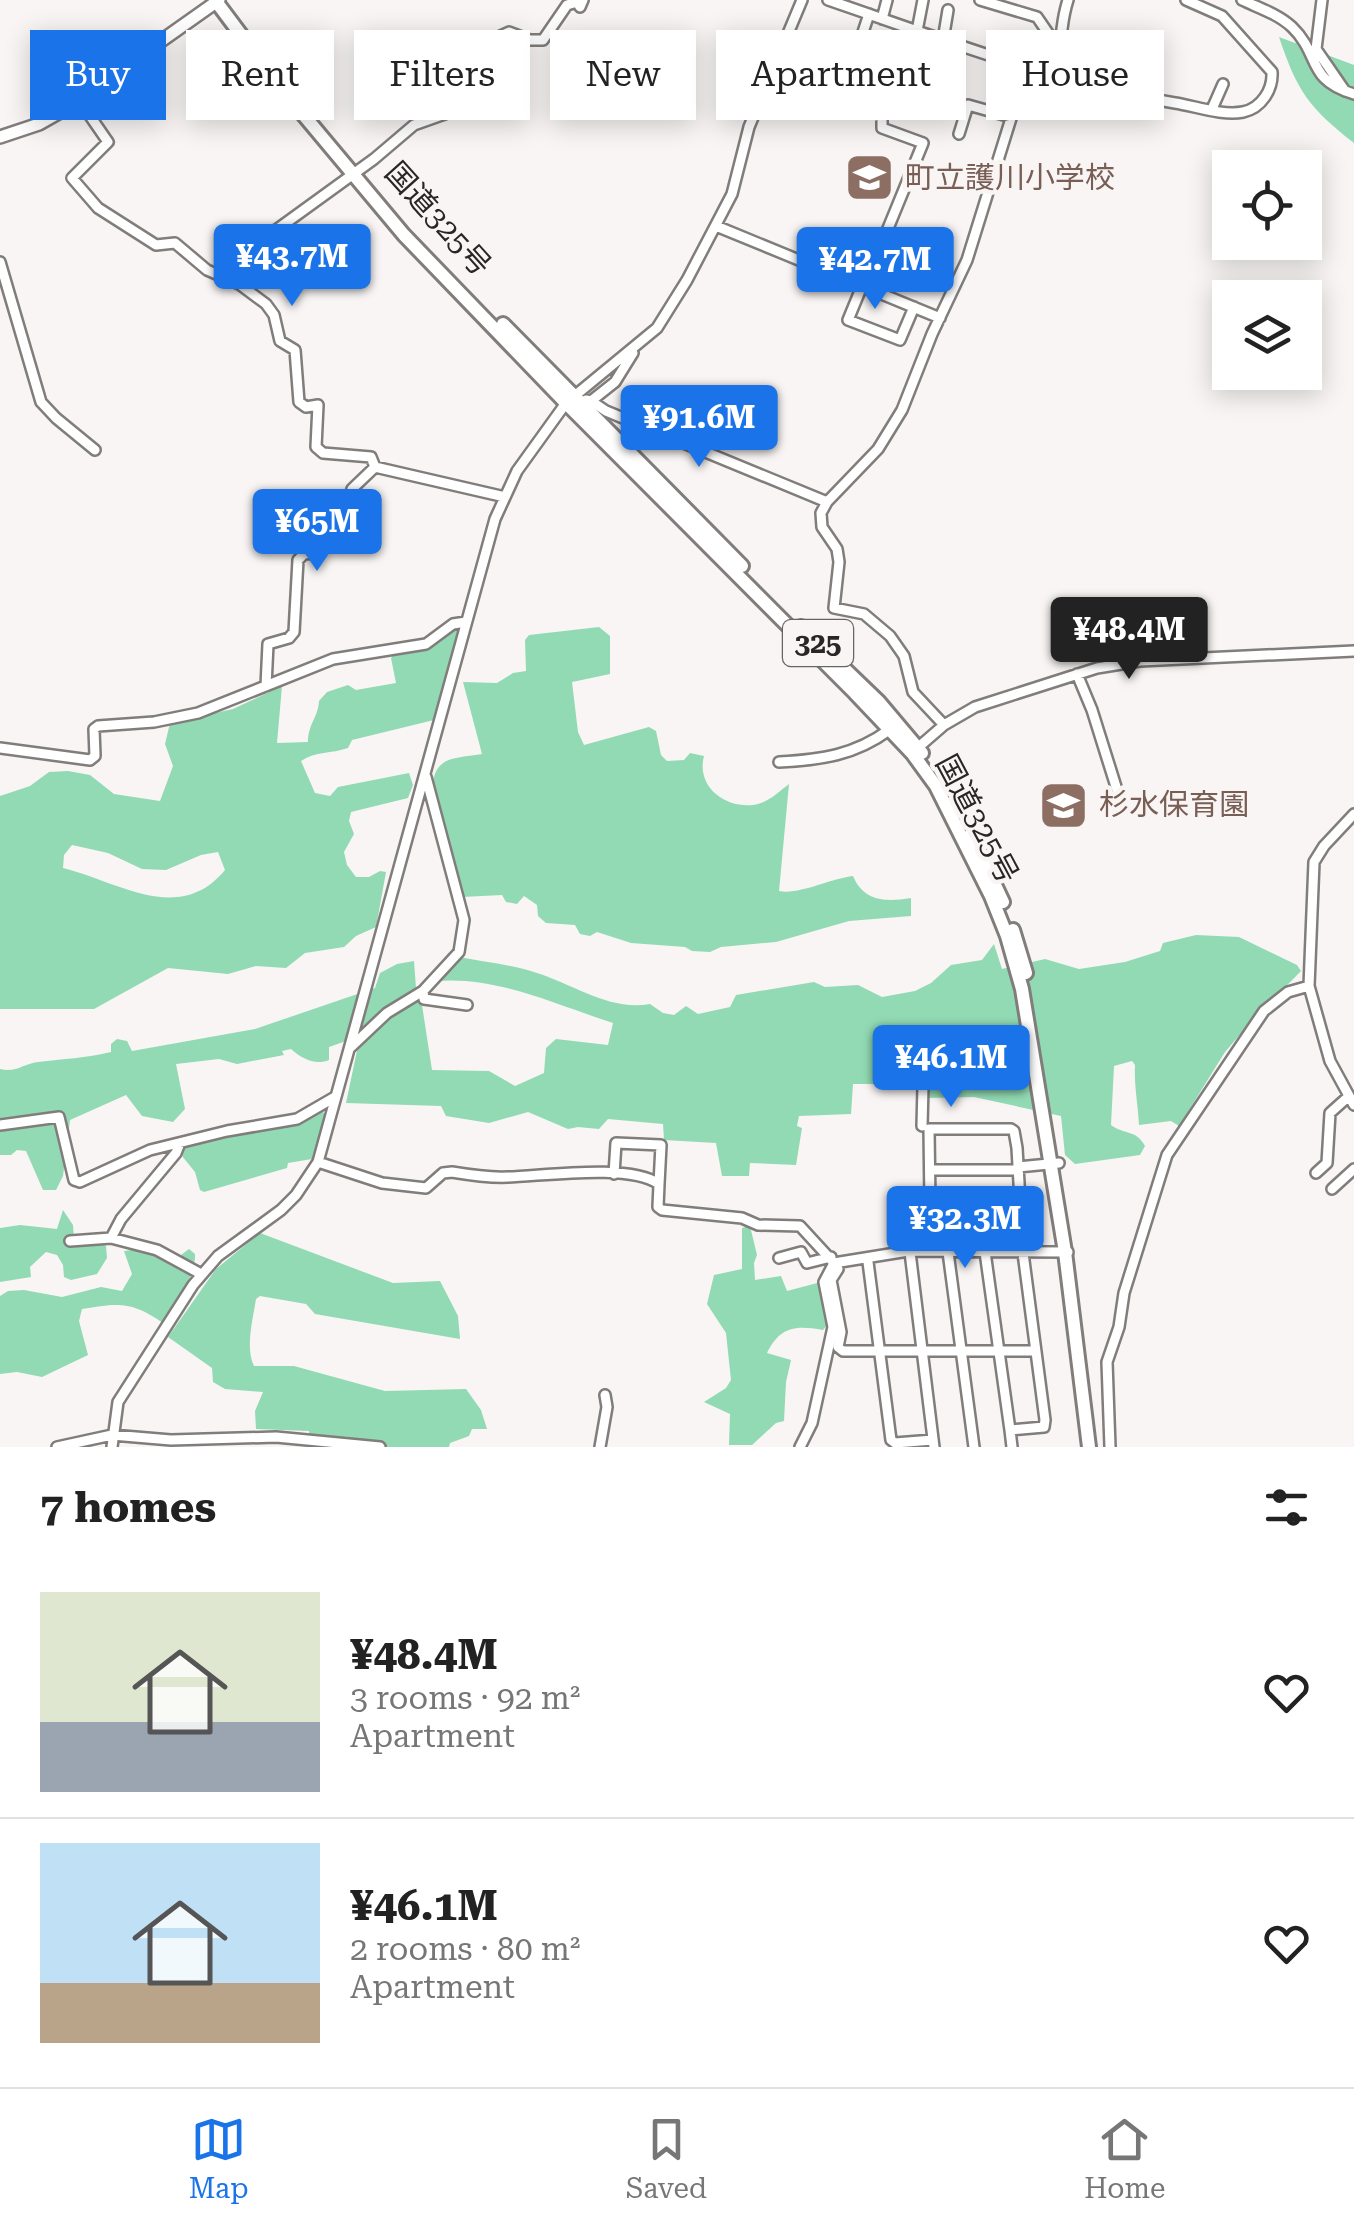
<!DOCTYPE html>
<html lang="en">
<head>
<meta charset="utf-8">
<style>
  :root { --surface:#fff; --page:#f2f2f2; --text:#222; --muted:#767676; --line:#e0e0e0; --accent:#1a73e8 }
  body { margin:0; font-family:"Roboto Serif","Noto Sans JP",serif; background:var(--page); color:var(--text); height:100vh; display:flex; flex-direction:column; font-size:38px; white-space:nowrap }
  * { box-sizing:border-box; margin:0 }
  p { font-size:32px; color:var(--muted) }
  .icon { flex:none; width:55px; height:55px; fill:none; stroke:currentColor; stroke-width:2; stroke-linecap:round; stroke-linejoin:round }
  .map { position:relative; height:1447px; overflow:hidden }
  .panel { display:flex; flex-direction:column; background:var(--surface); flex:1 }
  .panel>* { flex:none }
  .banner { position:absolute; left:30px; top:30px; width:1295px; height:90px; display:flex; gap:20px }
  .controls { position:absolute; left:1212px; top:150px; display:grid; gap:20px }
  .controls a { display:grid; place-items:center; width:110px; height:110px; border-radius:0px; background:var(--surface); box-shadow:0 5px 25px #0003; font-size:50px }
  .price { position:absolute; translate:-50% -85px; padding:0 22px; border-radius:10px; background:var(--accent); color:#fff; font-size:32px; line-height:65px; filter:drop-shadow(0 2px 5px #0008) }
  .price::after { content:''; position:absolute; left:50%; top:60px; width:30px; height:22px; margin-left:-15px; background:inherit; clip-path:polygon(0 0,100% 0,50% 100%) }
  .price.current { background:#222; color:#fff }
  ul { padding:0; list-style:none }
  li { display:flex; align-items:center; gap:30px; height:250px; padding:0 40px }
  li+li { border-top:2px solid var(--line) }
  li span { display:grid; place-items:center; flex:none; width:280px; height:200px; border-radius:0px; color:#555 }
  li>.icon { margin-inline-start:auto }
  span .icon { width:120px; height:120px; fill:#fffc; stroke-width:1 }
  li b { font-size:42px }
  h2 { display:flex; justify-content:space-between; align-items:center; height:120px; padding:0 40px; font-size:42px }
  .tag { padding:0 35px; border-radius:0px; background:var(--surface); box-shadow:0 5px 25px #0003; font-size:35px; line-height:90px }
  .tag.current { background:var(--accent); color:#fff }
  .menu { display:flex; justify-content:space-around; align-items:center; height:140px; border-top:2px solid var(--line); background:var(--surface); font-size:28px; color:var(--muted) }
  .menu a { display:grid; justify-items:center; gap:5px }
  .menu .current { color:var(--accent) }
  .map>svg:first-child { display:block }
  .green { fill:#91dab4; fill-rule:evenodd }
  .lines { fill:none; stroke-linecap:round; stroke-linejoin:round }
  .minor-casing { stroke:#807d7b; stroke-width:14 }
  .major-casing { stroke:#807d7b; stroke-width:16 }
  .highway-casing { stroke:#807d7b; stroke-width:18 }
  .minor { stroke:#fff; stroke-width:9 }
  .major { stroke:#fff; stroke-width:11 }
  .highway { stroke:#fff; stroke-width:12 }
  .labels { text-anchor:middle; stroke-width:9; stroke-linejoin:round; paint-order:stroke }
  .shield { fill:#f8f5f4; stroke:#666464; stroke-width:2.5 }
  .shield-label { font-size:28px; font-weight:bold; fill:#282626 }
  .education-label { font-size:30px; fill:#785e54; stroke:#f8f5f4; text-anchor:start }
  .street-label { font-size:30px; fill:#282626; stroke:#f8f5f4 }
</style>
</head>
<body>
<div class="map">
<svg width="1354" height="1447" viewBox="0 0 1354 1447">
  <rect width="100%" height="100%" fill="#f8f5f4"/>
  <!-- green -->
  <path class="green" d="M1279,37L1354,65V143C1309,108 1297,91 1279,37Z
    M599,627L610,636V674L572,682L578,732L584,745L649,727L656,731L661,755L667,761L684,760L690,753L704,756C696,786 724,808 753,805C768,803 777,793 789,784L779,891C799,895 829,879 853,876C864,902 886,902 911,898V916L849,921L776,942L721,947L710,952L692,951L685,947L631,943L597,932L590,936L580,934L575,925L546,923L538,916L537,905L524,896L517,904L506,902L502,895L462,897L432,788C435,755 454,759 482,754L463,682L497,683L513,673L526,671L525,640L529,635Z
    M460,629L434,720L352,740L348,748C331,754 316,751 301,761L315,793L330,796L338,787L409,773L413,785L408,798L351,812L349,821L354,834L344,852L347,865L356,877H369L380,871L386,872L376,927L356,936L344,947L305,953L286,968L256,966L228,974L168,968L94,1009H0V796L30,786L49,772L68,771L90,775L114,794L160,801L173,766L165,744L170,723L233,709L282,686L277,743L308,742C308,724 318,718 319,701L327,692L348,685L356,690L396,683L391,658L395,653L427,648L453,630ZM72,845L108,853L142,869L166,870L201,855L218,852L225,870C179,926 117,881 63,868L64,855Z
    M1196,935L1239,937L1297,965L1301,971L1249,1024L1225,1052L1179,1126L1171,1121L1139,1125C1138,1104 1134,1087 1135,1065L1132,1061L1114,1066L1111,1125C1124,1135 1136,1129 1145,1146L1140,1155L1075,1164L1065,1155L1061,1116L974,1097L925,1098V1083L933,1065L921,1062L898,1065L888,1084H853L851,1114L799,1116L797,1126L802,1128L796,1165L750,1163L749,1176H722L716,1143L664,1140L663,1124L608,1119L599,1129L578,1127L568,1129L528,1112L489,1123L446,1116L441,1106L346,1103L358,1046L346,1041L329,1047V1060C315,1066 301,1058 291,1049L282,1051L284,1055L237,1064L219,1059L176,1064L185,1109L173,1122L142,1116L126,1095L70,1120L63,1176L56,1190H43L26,1151L17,1150L11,1155H0V1069C16,1073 23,1064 38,1062C63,1059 86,1058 111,1052V1044L117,1039L127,1041L132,1051L255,1029L375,988L380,973L397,964L414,961L417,1002L422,1005L432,1070L489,1071L515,1086L544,1073L546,1048L556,1039L608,1045L613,1023C556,1005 497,976 437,981L459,957C485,962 513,965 537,973C575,985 609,1011 650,1004L663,1013L674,1015L686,1006L698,1014L730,1007L736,995L814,982L825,987L858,985L882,997L915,991L931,983L951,965L982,960L994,944L1002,969L1045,959L1079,969L1125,962L1160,951L1163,943Z
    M320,1108L326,1116L312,1159L288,1163L287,1168L204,1192L200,1190L195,1172L178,1151L187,1144L276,1127L299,1120Z
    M63,1210L73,1225L74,1239L97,1241L106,1246L107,1258L97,1274L71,1280L64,1277L63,1265L57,1255L46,1252L30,1267L31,1277L0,1282V1228L20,1225L57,1229Z
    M750,1226L757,1255L754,1263L755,1280L781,1276L787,1291L821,1282L828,1324L823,1330C795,1325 780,1327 767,1353L791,1360L786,1382L784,1421L776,1423L752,1445H729L730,1414L704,1402L726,1388L731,1380L726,1333L707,1304L714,1275L742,1269V1228Z
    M260,1233L393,1283L440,1281L458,1316L460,1339L315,1314L306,1304L260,1296L256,1299C253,1319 245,1348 254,1366H294L385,1391L466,1389L481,1410L487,1429H472L469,1436L450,1443L449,1447H310L309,1431L256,1429L255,1411L263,1392L225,1389L213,1382L212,1368L168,1337L216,1269Z
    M137,1241C153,1241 164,1254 181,1255L189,1249L195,1254C196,1277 175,1303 163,1323C131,1301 119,1303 82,1309L79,1321L88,1355L42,1377L17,1372L0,1374V1296L8,1291L24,1290L62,1297L101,1287L122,1291L132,1274L124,1251L132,1250Z"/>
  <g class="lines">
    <defs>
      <path id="minor" d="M828,0C942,39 1055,83 1175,103C1195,106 1222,116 1243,112C1262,108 1273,89 1272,72L1222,16L1186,0
        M980,0L1037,17L1050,36L1060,43
        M1242,0C1259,8 1278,14 1292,27C1321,55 1306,80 1354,94
        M1322,0L1316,49L1345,91
        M882,19L887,0
        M917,31L923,0
        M943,40L948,10
        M79,100L108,142L72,178L98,208L156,245L175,243L207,270L239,284L266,304L274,315L280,341L295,350L299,402L306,407L318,405L316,447L323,453L371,457L375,467L505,497
        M1212,109L1223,84
        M871,111L886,68
        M959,134L968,105L1011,117
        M716,226L940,318
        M0,262L41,402L56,418L95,450
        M220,276L225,267L374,159L414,125L445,114L498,37L509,32L530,40H543L567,5L577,2L580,7L583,0
        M862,286L848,320L900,340L914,307
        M864,287L923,143L882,128V115L840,102L869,14
        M586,400L591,401L615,382L633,353
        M591,401L606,411L827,502
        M1077,674L1092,710L1118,793
        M266,686L268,644L289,638L294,632L298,560L304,554L317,553L323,546L328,524L346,511L352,489L375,467
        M944,725L913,692L904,656L890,636L864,614L834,608L839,562L837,549L822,527L821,513L827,502L878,449L902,410L932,334L967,260L1027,67C1073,44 1055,41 1068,0
        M0,748L90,760L95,756L94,729L98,726L154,722L198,713L333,659L426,644L453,624L466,622
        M914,751L944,725L975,707L1097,668L1140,661L1354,651
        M779,762C821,760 855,755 889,730
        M426,777L464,920L459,952L423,991L424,999L467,1005
        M1354,814L1324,846L1314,862L1309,986L1330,1061L1354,1105
        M351,1047L387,1013L423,991
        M0,1125L59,1117L74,1180L80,1182L150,1150L227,1131L297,1119L335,1097
        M922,1126L923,1086
        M180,1143L176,1153L121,1219L111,1238L157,1250L201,1274
        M318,1162L382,1183L426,1188L443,1173L452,1172C470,1175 489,1178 508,1177C544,1176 629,1163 659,1184L658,1207L662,1210L742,1218L758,1225L800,1226L834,1263
        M1018,1167L1059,1163
        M932,1170H1018
        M1316,1173L1327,1163L1330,1113L1349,1096
        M614,1174L616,1143L661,1145L659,1184
        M1332,1189L1354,1169
        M928,1209H1020
        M70,1241L111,1238
        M948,1252L974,1447
        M985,1252L1010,1430
        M779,1258L801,1252L807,1263L831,1257
        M868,1262L891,1440L895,1443L933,1440
        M838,1269L831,1280L841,1332L838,1347L843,1351H1036
        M57,1447L112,1435L171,1440L276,1437L380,1447
        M112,1447L118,1402L193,1285L218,1256L281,1210L296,1195L318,1162L495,519L517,471L566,403L657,328L687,280L732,194L749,127L802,0
        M600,1447L607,1407L605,1395
        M800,1447L812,1423L833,1327L824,1282L834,1263L908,1251L1068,1252
        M934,1447L908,1236L909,1226L927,1213L930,1204L929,1129H1011L1014,1131L1017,1148L1023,1253L1045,1420L1044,1427L1010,1430L1012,1447
        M1110,1447L1107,1362L1119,1327L1124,1293L1167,1155L1264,1011L1288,992L1309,986"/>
      <path id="major" d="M0,137L39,124L62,111L219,0"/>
      <path id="highway" d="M215,0L281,88L404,235L566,403L855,693L912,753L936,786L991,896L1007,936L1022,989L1065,1252L1089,1447
        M503,324L742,566
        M801,627L879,702L922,753
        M971,834L1003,902
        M1013,930L1026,973"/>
    </defs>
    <!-- minor casing -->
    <use href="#minor" class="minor-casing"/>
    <!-- major casing -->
    <use href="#major" class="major-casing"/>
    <!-- highway casing -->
    <use href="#highway" class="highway-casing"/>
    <!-- minor -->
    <use href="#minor" class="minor"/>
    <!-- major -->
    <use href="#major" class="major"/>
    <!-- highway -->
    <use href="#highway" class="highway"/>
  </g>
  <!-- icons -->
  <defs>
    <symbol id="school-square" viewBox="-11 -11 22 22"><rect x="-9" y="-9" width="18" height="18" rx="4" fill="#8d6e63" stroke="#f8f5f4"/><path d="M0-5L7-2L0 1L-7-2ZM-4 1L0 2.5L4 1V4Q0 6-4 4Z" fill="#fff"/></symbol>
  </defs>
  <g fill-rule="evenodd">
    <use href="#school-square" x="842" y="150" width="55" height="55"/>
    <use href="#school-square" x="1036" y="778" width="55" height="55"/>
  </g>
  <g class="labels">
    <!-- shield labels -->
    <rect class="shield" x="783" y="620" width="70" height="46" rx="8"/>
    <g class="shield-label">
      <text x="818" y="653">325</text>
    </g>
    <!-- education labels -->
    <g class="education-label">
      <text x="905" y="188">町立護川小学校</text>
      <text x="1099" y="815">杉水保育園</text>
    </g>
    <!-- street labels -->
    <g class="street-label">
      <text transform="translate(438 219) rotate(48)" y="10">国道325号</text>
      <text transform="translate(977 819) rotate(62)" y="10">国道325号</text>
    </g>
  </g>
</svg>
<div class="controls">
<a><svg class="icon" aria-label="locate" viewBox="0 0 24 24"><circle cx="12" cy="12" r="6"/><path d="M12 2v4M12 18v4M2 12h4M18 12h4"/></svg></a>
<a><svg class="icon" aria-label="layers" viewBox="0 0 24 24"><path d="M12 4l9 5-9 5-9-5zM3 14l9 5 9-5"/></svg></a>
</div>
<b class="price" style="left:292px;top:309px">¥43.7M</b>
<b class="price" style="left:875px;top:312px">¥42.7M</b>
<b class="price" style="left:699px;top:470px">¥91.6M</b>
<b class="price" style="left:317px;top:574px">¥65M</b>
<b class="price current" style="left:1129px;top:682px">¥48.4M</b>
<b class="price" style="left:951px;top:1110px">¥46.1M</b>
<b class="price" style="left:965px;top:1271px">¥32.3M</b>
<div class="banner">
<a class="tag current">Buy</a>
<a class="tag">Rent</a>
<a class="tag">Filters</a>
<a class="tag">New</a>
<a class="tag">Apartment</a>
<a class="tag">House</a>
</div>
</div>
<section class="panel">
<h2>7 homes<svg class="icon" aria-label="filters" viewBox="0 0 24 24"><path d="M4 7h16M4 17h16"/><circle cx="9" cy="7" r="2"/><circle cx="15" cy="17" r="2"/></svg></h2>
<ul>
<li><span style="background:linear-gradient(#dfe7d0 65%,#9aa5b1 0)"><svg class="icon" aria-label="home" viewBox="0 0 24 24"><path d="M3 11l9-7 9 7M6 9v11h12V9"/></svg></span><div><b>¥48.4M</b><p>3 rooms · 92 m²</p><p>Apartment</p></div><svg class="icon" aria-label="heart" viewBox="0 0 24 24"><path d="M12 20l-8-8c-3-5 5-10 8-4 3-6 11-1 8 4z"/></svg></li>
<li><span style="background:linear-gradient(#bfe0f5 70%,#b9a48a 0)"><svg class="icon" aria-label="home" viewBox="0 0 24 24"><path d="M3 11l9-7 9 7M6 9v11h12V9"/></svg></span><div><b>¥46.1M</b><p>2 rooms · 80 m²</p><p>Apartment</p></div><svg class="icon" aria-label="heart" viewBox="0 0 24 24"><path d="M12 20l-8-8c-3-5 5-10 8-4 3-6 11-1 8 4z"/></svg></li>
</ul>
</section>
<nav class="menu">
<a class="current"><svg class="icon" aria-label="map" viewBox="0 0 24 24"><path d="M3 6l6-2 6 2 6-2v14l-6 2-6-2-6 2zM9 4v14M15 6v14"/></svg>Map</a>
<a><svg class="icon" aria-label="saved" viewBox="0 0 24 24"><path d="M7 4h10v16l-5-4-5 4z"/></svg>Saved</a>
<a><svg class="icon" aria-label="home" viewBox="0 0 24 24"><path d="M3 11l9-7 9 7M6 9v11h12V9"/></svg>Home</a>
</nav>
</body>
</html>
